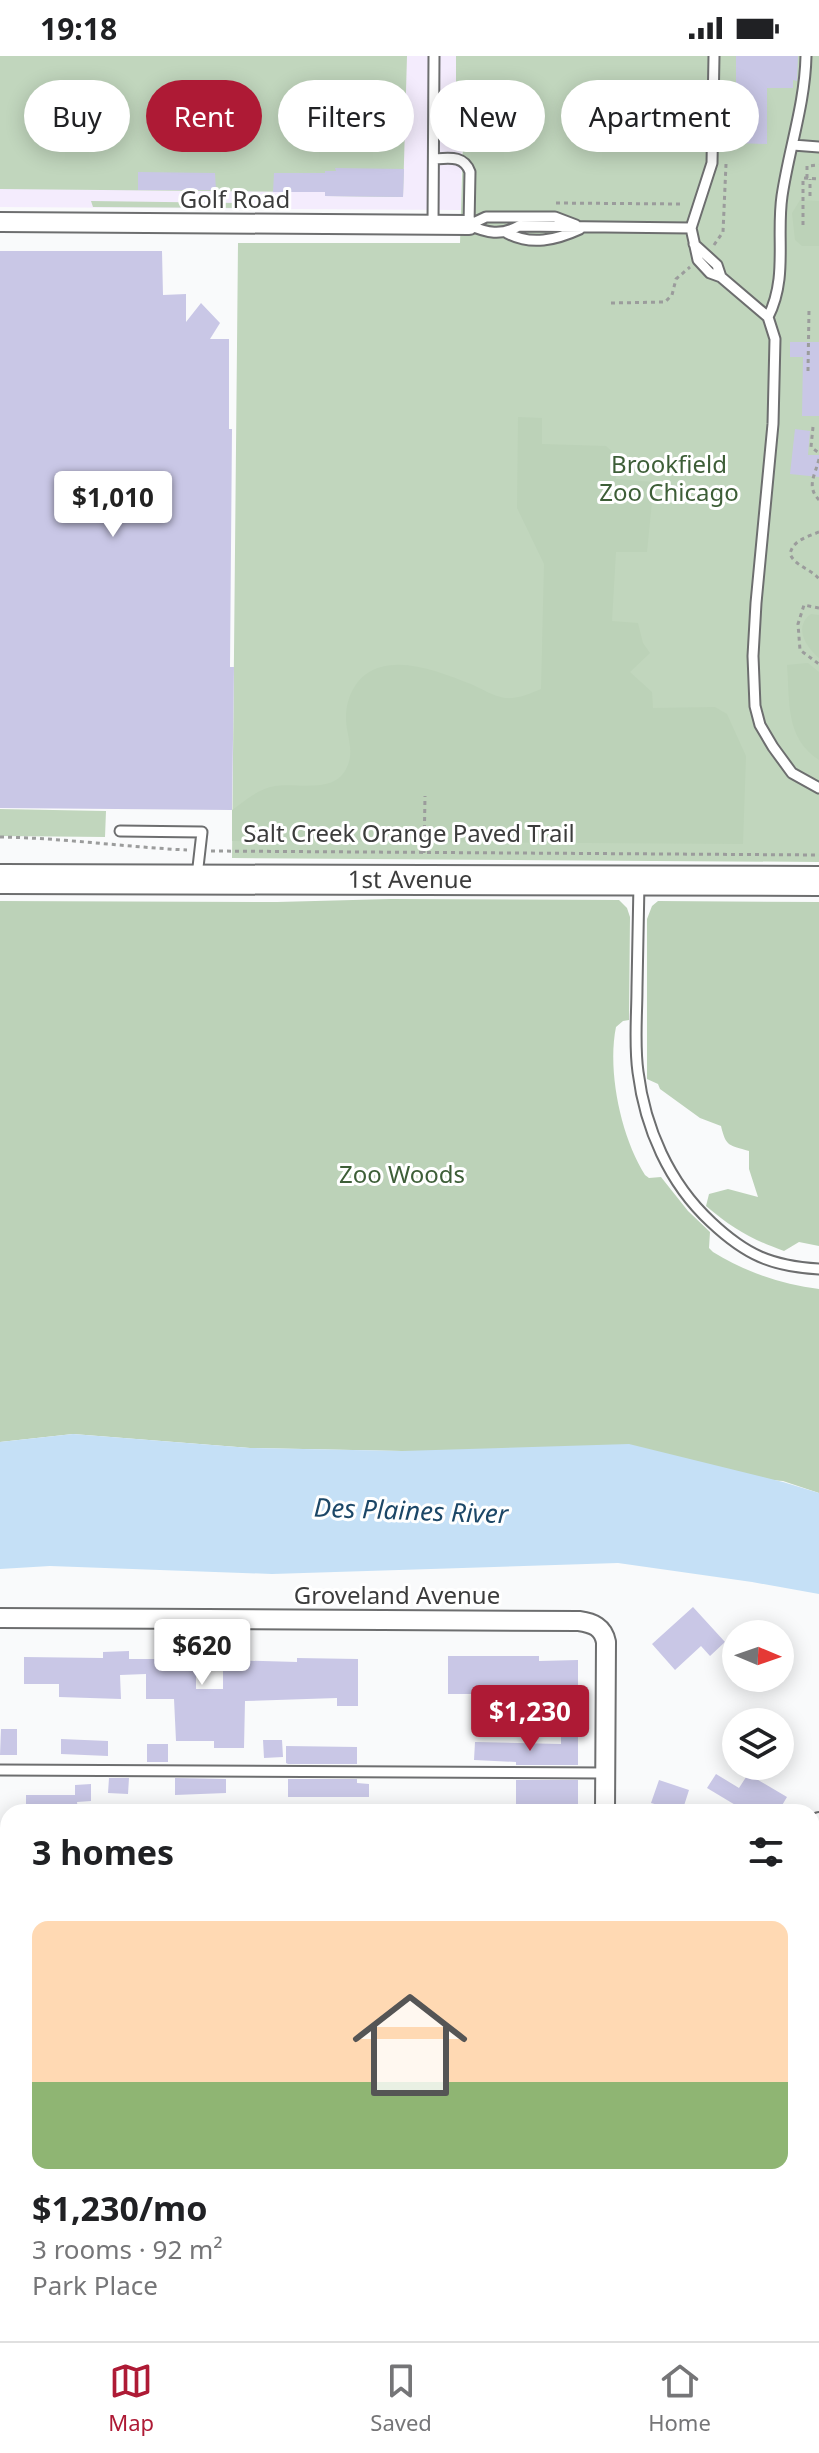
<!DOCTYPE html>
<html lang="en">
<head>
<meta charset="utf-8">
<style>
  :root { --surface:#fff; --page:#f6f6f6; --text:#202124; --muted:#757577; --line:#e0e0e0; --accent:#ae1a35 }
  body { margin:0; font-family:"Noto Sans",sans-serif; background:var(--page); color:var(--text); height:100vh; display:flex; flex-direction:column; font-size:30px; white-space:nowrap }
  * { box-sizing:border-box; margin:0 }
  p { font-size:26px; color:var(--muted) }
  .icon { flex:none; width:44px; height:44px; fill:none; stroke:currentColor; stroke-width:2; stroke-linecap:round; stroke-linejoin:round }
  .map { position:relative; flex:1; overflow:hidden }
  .sheet { position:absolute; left:0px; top:1748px; width:820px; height:538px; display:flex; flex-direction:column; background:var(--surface); border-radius:24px 24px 0 0; box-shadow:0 4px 20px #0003 }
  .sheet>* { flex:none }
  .guide { position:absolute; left:24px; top:24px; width:772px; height:72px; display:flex; gap:16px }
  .needle { width:52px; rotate:92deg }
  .buttons { position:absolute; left:722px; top:1564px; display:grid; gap:16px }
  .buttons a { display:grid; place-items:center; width:72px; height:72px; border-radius:50%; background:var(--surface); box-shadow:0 4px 20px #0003; font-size:40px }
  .price { position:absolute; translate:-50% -68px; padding:0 18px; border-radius:8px; background:#fff; color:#222; font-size:26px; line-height:52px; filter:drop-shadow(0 2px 4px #0008) }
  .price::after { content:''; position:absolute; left:50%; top:48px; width:24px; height:18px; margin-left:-12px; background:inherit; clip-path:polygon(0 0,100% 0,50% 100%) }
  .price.on { background:var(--accent); color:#fff }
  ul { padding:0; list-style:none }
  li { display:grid; align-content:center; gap:16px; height:424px; padding:0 32px }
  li+li { border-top:2px solid var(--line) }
  li span { display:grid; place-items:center; height:248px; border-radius:16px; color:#555 }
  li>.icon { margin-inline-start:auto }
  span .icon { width:144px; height:144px; fill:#fffc; stroke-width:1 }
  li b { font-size:34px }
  h2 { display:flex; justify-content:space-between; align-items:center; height:96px; padding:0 32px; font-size:34px }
  .chip { padding:0 28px; border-radius:36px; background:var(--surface); box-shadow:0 4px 20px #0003; font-size:28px; line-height:72px }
  .chip.on { background:var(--accent); color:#fff }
  .status { display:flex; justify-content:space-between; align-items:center; height:56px; padding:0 40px; background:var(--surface); direction:ltr }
  .status svg { height:22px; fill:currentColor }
  .dock { display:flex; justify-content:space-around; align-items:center; height:112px; border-top:2px solid var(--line); background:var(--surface); font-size:22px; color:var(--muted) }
  .dock a { display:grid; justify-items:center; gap:4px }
  .dock .on { color:var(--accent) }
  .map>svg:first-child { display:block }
  .education { fill:#f4ecfd }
  .green { fill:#c1d6bd }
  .forest { fill:#bcd2b8 }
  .water { fill:#c5e0f6 }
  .building { fill:#c9c7e6 }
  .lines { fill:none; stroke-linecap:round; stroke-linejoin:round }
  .lane-casing { stroke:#6d6e6f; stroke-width:13 }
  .street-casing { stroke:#6d6e6f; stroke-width:22 }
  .secondary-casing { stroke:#6d6e6f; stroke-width:28 }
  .primary-casing { stroke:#6d6e6f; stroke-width:32 }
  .path { stroke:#9b9c9c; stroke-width:3; stroke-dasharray:4 4; stroke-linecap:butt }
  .lane { stroke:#fff; stroke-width:9 }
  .street { stroke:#fff; stroke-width:18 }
  .secondary { stroke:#fff; stroke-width:24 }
  .primary { stroke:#fff; stroke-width:28 }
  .labels { text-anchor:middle; stroke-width:6; stroke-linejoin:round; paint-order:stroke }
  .street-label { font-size:24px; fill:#3c3c3c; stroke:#fff }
  .park-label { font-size:24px; fill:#3d5e37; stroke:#fff }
  .water-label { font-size:26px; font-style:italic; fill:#1c4767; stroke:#fff }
</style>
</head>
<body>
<div class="status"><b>19:18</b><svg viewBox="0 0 49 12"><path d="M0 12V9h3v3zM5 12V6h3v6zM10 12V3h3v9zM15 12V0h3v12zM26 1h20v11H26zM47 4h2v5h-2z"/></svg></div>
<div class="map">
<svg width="819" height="2285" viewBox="0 0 819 2285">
  <rect width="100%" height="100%" fill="#f9fafb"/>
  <!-- education -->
  <path class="education" d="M0,0H463L461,154L0,151Z
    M482,2278H575L578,2285H465Z"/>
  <!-- green -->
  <path class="green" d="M0,0H407L403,141L325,140V136H319L0,133Z
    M456,0H819V806L232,802L238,187H460L463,88L443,83L442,80L456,79Z
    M91,145L238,147V152L93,151Z
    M0,753L106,755L105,781L0,780Z"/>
  <!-- forest -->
  <path class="forest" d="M800,144L819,145V190H802L795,184L792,157Z
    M518,361L542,362V388L606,390L617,400L616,423L654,426L647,496H616L612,565L638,567L643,587L650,597L630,616L652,636L653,652L715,651L727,658L746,700L743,788L232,785V754C246,744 258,733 275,730C297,726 335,739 347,711C355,694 346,679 346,662C346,639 358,617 381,611C410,603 444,618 471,628C482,633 493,640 505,642C518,643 529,638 541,633L544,508L517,452Z
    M811,558L819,559V602C806,591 793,571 811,558Z
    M808,607L819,616V704C785,682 790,646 787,609Z
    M391,843L619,844L627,852L630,861L629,964L623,965L616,971C607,1015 621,1081 645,1119L649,1122L661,1121L688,1155L710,1176L709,1192L713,1196C746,1216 780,1228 819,1233V1437L783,1425L402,1395L250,1392L73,1378L0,1386V845L277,846Z
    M658,845L819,846V1190L799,1186L784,1195C751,1183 733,1173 706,1150L709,1138L728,1133L758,1141L749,1113V1095C729,1089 726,1091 721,1070L700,1062L660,1033L658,1028L647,1023V863L652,850Z"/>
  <!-- water -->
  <path class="water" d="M73,1378L250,1392L402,1395L629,1388L783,1426L819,1437V1538L752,1526L618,1507L272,1518L50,1510L0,1513V1386Z"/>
  <!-- building -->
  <path class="building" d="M736,0H798L797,25L793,24V32H767V88L736,87Z
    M335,112L404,113L403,141L325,140V136H273L274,117H325V115H336Z
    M138,116L215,117L216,134H138Z
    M0,195H162L163,239L186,238V266L201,247L220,267L210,283H229V373H232L230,611H234L232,754L0,752Z
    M790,286H819V360H802L803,301H790Z
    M795,373L810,375L808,399H819V421L790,418Z
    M693,1551L725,1586L710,1600L701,1590L675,1614L652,1588Z
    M129,1595V1603H196V1633H223V1604L297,1606V1602L358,1603V1650H337V1642L245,1645L244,1692H214V1685H176L174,1643H146V1618L120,1619L121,1643L59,1641V1628H24V1601L103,1602V1596Z
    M448,1600H539V1605L578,1604V1630L540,1629V1638H502V1642H485V1638H448Z
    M1,1673H17V1699H0Z
    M561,1680H578V1709H516V1706L474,1704L475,1686L561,1688Z
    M61,1683L108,1685V1700L61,1698Z
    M263,1684H282L283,1701L264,1702Z
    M147,1688H168V1706H147Z
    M286,1690L357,1691V1708H288L286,1707Z
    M716,1718L739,1732L748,1718L787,1741L778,1756H747L707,1732Z
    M109,1722H129L128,1738L108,1737Z
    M175,1722L226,1723V1737L175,1739Z
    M288,1723H357V1727L369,1728V1741H288Z
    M516,1724H578V1756H516Z
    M659,1724L689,1734L682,1756L651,1747Z
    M91,1728V1745L77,1746L78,1755L26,1756V1739H75V1729Z"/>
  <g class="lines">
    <defs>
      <path id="lane" d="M714,0L712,107L691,172L698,204L710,217L721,221L768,261L775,283L773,368L756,547L753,600L755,650L760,669L773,691L792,717L819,732
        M793,89L819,91
        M434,103C449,102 464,99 470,116L469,169
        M433,169L434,0
        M469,169C487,177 501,180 519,170L691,172
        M469,169L486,161H555L576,169
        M507,177C531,190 556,184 580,173
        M694,188L717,209L721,221
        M768,261C788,222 776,181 782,140C789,93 805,48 806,0
        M120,775L202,776L197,820
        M639,827C638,862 638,896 637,931C637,959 634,988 638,1016C645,1072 669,1127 711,1166C746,1199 771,1210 819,1213
        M0,1714L605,1717
        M0,2015H8"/>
      <path id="street" d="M0,166L469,169
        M0,1562L579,1565C593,1567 603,1571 606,1586L605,1756
        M812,1776L819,1766
        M812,1847L819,1880
        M0,1865H8
        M0,2167H8"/>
      <path id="secondary" d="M812,2124L819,2123
        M812,2152L819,2151
        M421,2285L437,2278"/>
      <g id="primary">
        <path id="s1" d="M0,823L819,825"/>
      </g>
    </defs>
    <!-- lane casing -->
    <use href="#lane" class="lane-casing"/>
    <!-- street casing -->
    <use href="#street" class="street-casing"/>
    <!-- secondary casing -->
    <use href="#secondary" class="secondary-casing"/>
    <!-- primary casing -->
    <use href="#primary" class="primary-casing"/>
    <!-- path -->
    <path class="path" d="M807,122V110L819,109
      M810,140V123
      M556,147L680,148
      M803,169V122L819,123
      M714,189L723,176L726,108
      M611,247L665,246L672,239L676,223L690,211
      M808,315L809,254
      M813,371L811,391L819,397
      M819,403C815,420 806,430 819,444
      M819,476C807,481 793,484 790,498C796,511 810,512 819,523
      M819,552L804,549L798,568L800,594L819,608
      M0,781C63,782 125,791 187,794
      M211,795L819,799
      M424,797L425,740
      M0,2146H8"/>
    <!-- lane -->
    <use href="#lane" class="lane"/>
    <!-- street -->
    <use href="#street" class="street"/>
    <!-- secondary -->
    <use href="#secondary" class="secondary"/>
    <!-- primary -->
    <use href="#primary" class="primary"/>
  </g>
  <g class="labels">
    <!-- street labels -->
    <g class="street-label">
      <text x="235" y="152">Golf Road</text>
      <text x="409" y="786">Salt Creek Orange Paved Trail</text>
      <text dy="8" stroke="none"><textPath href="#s1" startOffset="410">1st Avenue</textPath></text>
      <text x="397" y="1548">Groveland Avenue</text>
    </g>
    <!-- park labels -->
    <g class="park-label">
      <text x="669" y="417">Brookfield<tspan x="669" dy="28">Zoo Chicago</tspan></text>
      <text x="402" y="1127">Zoo Woods</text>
    </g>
    <!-- water labels -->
    <g class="water-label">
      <text transform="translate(411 1455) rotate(2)" y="9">Des Plaines River</text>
    </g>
  </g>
</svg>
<div class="buttons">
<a><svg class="needle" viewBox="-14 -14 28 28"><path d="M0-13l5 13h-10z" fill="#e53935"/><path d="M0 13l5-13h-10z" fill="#757577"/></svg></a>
<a><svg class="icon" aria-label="layers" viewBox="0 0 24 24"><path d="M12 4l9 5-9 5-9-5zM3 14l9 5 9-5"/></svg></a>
</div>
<b class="price" style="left:113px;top:483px">$1,010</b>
<b class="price" style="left:202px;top:1631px">$620</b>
<b class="price on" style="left:530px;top:1697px">$1,230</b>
<div class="guide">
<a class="chip">Buy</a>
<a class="chip on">Rent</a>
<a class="chip">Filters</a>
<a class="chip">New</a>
<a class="chip">Apartment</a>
</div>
<section class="sheet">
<h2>3 homes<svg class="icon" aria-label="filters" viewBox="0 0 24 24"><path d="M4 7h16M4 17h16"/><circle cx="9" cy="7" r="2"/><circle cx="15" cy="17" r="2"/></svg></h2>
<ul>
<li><span style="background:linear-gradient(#ffd9b3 65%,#8fb573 0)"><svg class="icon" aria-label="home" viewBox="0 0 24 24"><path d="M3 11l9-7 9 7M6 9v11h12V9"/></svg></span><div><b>$1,230/mo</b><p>3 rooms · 92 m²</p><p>Park Place</p></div></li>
</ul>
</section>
</div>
<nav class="dock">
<a class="on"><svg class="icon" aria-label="map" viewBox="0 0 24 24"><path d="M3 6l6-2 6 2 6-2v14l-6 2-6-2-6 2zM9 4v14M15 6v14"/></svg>Map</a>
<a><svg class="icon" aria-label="saved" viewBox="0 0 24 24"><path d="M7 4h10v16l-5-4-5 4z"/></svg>Saved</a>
<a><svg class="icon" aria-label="home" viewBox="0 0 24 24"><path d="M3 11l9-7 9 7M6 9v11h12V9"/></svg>Home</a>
</nav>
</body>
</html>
